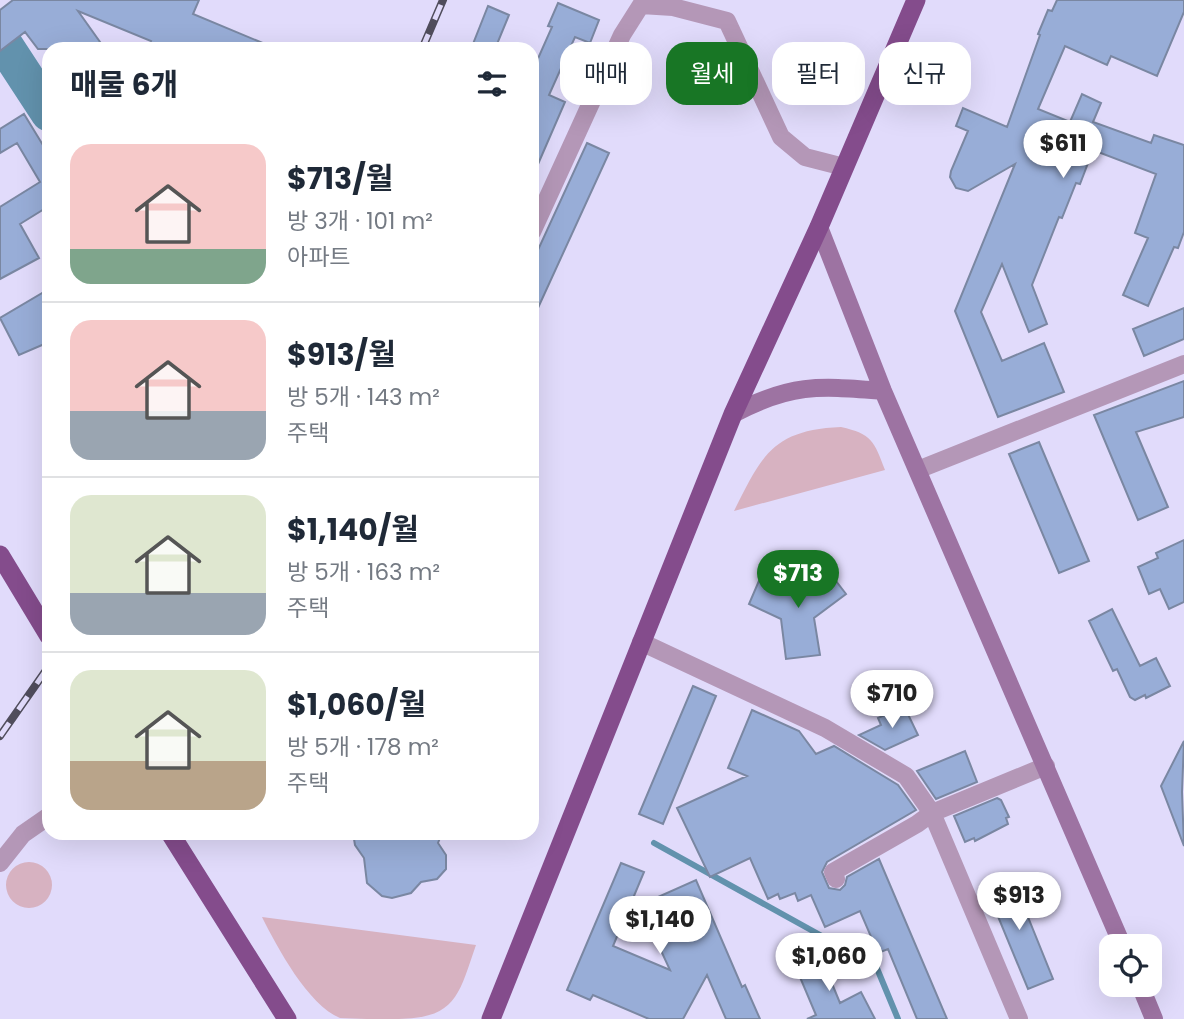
<!DOCTYPE html>
<html lang="ko">
<head>
<meta charset="utf-8">
<style>
  :root { --surface:#fff; --page:#f6f6f7; --text:#1f2937; --muted:#747a83; --line:#e0e1e3; --accent:#187625 }
  body { margin:0; font-family:Poppins,"Noto Sans KR",sans-serif; background:var(--page); color:var(--text); height:100vh; display:flex; flex-direction:column; font-size:26px; white-space:nowrap }
  * { box-sizing:border-box; margin:0 }
  p { font-size:23px; color:var(--muted) }
  .icon { flex:none; width:38px; height:38px; fill:none; stroke:currentColor; stroke-width:2; stroke-linecap:round; stroke-linejoin:round }
  .map { position:relative; flex:1; overflow:hidden }
  .side { position:absolute; left:42px; top:42px; width:497px; height:798px; display:flex; flex-direction:column; background:var(--surface); border-radius:21px; box-shadow:0 7px 28px #0002 }
  .side>* { flex:none }
  .top-card { position:absolute; left:560px; top:42px; width:518px; height:63px; display:flex; gap:14px }
  .fabs { position:absolute; left:1099px; top:934px; display:grid; gap:14px }
  .fabs a { display:grid; place-items:center; width:63px; height:63px; border-radius:14px; background:var(--surface); box-shadow:0 7px 28px #0002; font-size:35px }
  .price { position:absolute; translate:-50% -60px; padding:0 16px; border-radius:24px; background:#fff; color:#222; font-size:23px; line-height:46px; filter:drop-shadow(0 2px 4px #0008) }
  .price::after { content:''; position:absolute; left:50%; top:42px; width:21px; height:16px; margin-left:-10px; background:inherit; clip-path:polygon(0 0,100% 0,50% 100%) }
  .price.on { background:var(--accent); color:#fff }
  ul { padding:0; list-style:none }
  li { display:flex; align-items:center; gap:21px; height:175px; padding:0 28px }
  li+li { border-top:2px solid var(--line) }
  li span { display:grid; place-items:center; flex:none; width:196px; height:140px; border-radius:21px; color:#555 }
  li>.icon { margin-inline-start:auto }
  span .icon { width:84px; height:84px; fill:#fffc; stroke-width:1 }
  li b { font-size:30px }
  h2 { display:flex; justify-content:space-between; align-items:center; height:84px; padding:0 28px; font-size:30px }
  .pill { padding:0 24px; border-radius:21px; background:var(--surface); box-shadow:0 7px 28px #0002; font-size:24px; line-height:63px }
  .pill.on { background:var(--accent); color:#fff }
  .map>svg:first-child { display:block }
  .green { fill:#d7b2c1 }
  .lines { fill:none; stroke-linecap:round; stroke-linejoin:round }
  .stream { stroke:#6292ad; stroke-width:6 }
  .river { stroke:#6292ad; stroke-width:37 }
  .building { fill:#98add7; stroke:#7a87a2; stroke-width:2 }
  .minor { stroke:#b497b7; stroke-width:18 }
  .secondary { stroke:#9d73a2; stroke-width:18 }
  .trunk { stroke:#844c8c; stroke-width:19 }
  .rail-casing { stroke:#504d5c; stroke-width:8 }
  .rail { stroke:#e1dbfb; stroke-width:5; stroke-dasharray:16; stroke-linecap:butt }
</style>
</head>
<body>
<div class="map">
<svg width="1184" height="1019" viewBox="0 0 1184 1019">
  <rect width="100%" height="100%" fill="#e1dbfb"/>
  <!-- green -->
  <path class="green" d="M841,427C872,434 874,441 885,470L734,511C762,455 773,430 841,427Z
    M6 885a23 23 0 1 1 46 0a23 23 0 1 1-46 0Z
    M262,917L476,945C458,997 456,1019 394,1019C379,1019 355,1019 340,1018C308,1005 277,947 262,917Z"/>
  <g class="lines">
    <!-- stream -->
    <path class="stream" d="M654,843L876,966L898,1019"/>
    <!-- river -->
    <path class="river" d="M0,38L49,113"/>
  </g>
  <!-- building -->
  <path class="building" d="M13,0H199L193,14L277,49H147L151,41L78,11L105,49H38L25,32L0,51V10Z
    M1057,0H1184V12L1157,76L1111,56L1107,65L1065,46L1038,109L1070,122L1082,94L1101,103L1093,122L1151,143L1154,135L1184,145V232L1178,248L1174,247L1148,306L1123,295L1148,238L1135,233L1156,174L1093,150L1080,184L1076,183L1062,218L1059,217L1032,285L1047,324L1029,332L1002,264L981,312L1002,361L1044,343L1064,392L998,417L955,311L1015,164L968,191L956,188L950,177L951,171L968,131L956,126L963,108L1007,127L1040,35L1038,34L1048,10L1052,11Z
    M558,3L599,20L590,43L575,37L549,95L565,102L532,178V72L552,27L548,26Z
    M488,6L509,15L495,49H471Z
    M24,114L49,155V206L20,224L39,258L0,279V207L40,182L17,143L0,153V129Z
    M587,143L609,153L532,321V263Z
    M49,289V342L19,355L0,318Z
    M1184,308V339L1144,356L1133,329Z
    M1184,381V417L1136,432L1168,507L1138,520L1094,415Z
    M1039,442L1089,561L1059,573L1009,454Z
    M1184,540V602L1169,609L1160,589L1149,594L1138,567L1158,558L1156,553Z
    M826,568L846,594L814,618L820,655L786,659L781,619L749,604L761,576L794,591Z
    M1112,609L1140,666L1156,658L1170,686L1146,698L1145,695L1135,700L1130,697L1117,669L1113,671L1089,621Z
    M693,686L716,696L663,824L639,814Z
    M904,706L918,735L885,750L859,735L881,725L878,718Z
    M752,710L799,731L816,754L834,746L898,785L916,810L827,862L822,872L829,888L840,890L845,885L847,877L879,859L947,1019H917L888,949L878,953L860,911L825,927L811,895L798,901L795,893L780,899L778,894L768,899L750,858L710,877L677,808L747,776L728,768Z
    M1184,741L1182,792L1184,846L1161,786Z
    M965,751L977,782L936,799L917,771Z
    M997,798L1001,800L1009,817L1006,818L1008,824L975,841L974,838L965,842L954,816Z
    M353,833H442L438,843L446,855V869L437,879L421,882L411,893L392,898L382,896L367,883L364,858L355,845Z
    M621,863L644,872L613,946L670,970L640,905L696,880L742,987L745,985L760,1019H726L707,975L683,1019H649L593,995L590,1000L567,990Z
    M1011,875L1053,979L1028,989L985,885Z
    M819,952L840,1003L861,992L875,1019H807L816,1015L794,963Z"/>
  <g class="lines">
    <!-- minor -->
    <path class="minor" d="M532,232L622,35L641,5L673,7L727,21L781,137L805,157L844,167
      M920,469L1184,364
      M641,642L825,728L906,776L932,813L1019,1019
      M0,863L23,834L49,816
      M836,879L833,872L917,824L932,813L1046,766"/>
    <!-- secondary -->
    <path class="secondary" d="M819,227L883,391L1123,947
      M733,414C792,383 819,386 883,391
      M1140,985L1154,1019"/>
    <!-- trunk -->
    <path class="trunk" d="M0,555L49,636
      M170,833L287,1019
      M491,1019L733,414L819,227L916,0"/>
    <defs>
      <path id="rail" d="M422,49L443,0
        M0,736L49,666"/>
    </defs>
    <!-- rail casing -->
    <use href="#rail" class="rail-casing"/>
    <!-- rail -->
    <use href="#rail" class="rail"/>
  </g>
</svg>
<div class="fabs">
<a><svg class="icon" aria-label="locate" viewBox="0 0 24 24"><circle cx="12" cy="12" r="6"/><path d="M12 2v4M12 18v4M2 12h4M18 12h4"/></svg></a>
</div>
<b class="price" style="left:1063px;top:180px">$611</b>
<b class="price on" style="left:798px;top:610px">$713</b>
<b class="price" style="left:892px;top:730px">$710</b>
<b class="price" style="left:1019px;top:932px">$913</b>
<b class="price" style="left:660px;top:956px">$1,140</b>
<b class="price" style="left:829px;top:993px">$1,060</b>
<div class="top-card">
<a class="pill">매매</a>
<a class="pill on">월세</a>
<a class="pill">필터</a>
<a class="pill">신규</a>
</div>
<section class="side">
<h2>매물 6개<svg class="icon" aria-label="filters" viewBox="0 0 24 24"><path d="M4 7h16M4 17h16"/><circle cx="9" cy="7" r="2"/><circle cx="15" cy="17" r="2"/></svg></h2>
<ul>
<li><span style="background:linear-gradient(#f6c9c9 75%,#7fa58c 0)"><svg class="icon" aria-label="home" viewBox="0 0 24 24"><path d="M3 11l9-7 9 7M6 9v11h12V9"/></svg></span><div><b>$713/월</b><p>방 3개 · 101 m²</p><p>아파트</p></div></li>
<li><span style="background:linear-gradient(#f6c9c9 65%,#9aa5b1 0)"><svg class="icon" aria-label="home" viewBox="0 0 24 24"><path d="M3 11l9-7 9 7M6 9v11h12V9"/></svg></span><div><b>$913/월</b><p>방 5개 · 143 m²</p><p>주택</p></div></li>
<li><span style="background:linear-gradient(#dfe7d0 70%,#9aa5b1 0)"><svg class="icon" aria-label="home" viewBox="0 0 24 24"><path d="M3 11l9-7 9 7M6 9v11h12V9"/></svg></span><div><b>$1,140/월</b><p>방 5개 · 163 m²</p><p>주택</p></div></li>
<li><span style="background:linear-gradient(#dfe7d0 65%,#b9a48a 0)"><svg class="icon" aria-label="home" viewBox="0 0 24 24"><path d="M3 11l9-7 9 7M6 9v11h12V9"/></svg></span><div><b>$1,060/월</b><p>방 5개 · 178 m²</p><p>주택</p></div></li>
</ul>
</section>
</div>
</body>
</html>
